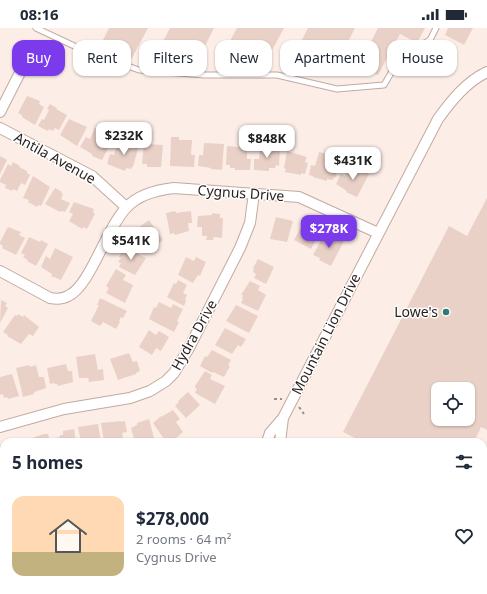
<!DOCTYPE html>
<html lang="en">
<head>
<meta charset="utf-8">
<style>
  :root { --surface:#fff; --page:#f2f2f3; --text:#1f2937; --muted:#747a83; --accent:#7c3aed }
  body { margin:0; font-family:"Noto Sans",sans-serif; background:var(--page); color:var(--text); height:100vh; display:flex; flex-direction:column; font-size:15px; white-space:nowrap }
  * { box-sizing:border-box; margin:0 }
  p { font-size:13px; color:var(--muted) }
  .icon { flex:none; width:22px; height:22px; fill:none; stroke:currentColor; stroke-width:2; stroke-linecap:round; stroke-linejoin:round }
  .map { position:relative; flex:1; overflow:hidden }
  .side { position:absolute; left:0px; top:410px; width:487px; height:156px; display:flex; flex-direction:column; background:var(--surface); border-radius:12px 12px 0 0; box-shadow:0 1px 3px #0004 }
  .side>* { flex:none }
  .banner { position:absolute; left:12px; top:12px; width:463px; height:36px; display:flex; gap:8px }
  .tools { position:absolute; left:431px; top:354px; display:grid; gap:8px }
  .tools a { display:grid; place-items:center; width:44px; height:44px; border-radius:8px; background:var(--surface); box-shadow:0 1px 3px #0004; font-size:20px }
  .price { position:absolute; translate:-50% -34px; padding:0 9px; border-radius:8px; background:#fff; color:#222; font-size:13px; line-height:26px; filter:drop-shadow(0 1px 2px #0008) }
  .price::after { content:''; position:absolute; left:50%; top:24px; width:12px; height:9px; margin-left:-6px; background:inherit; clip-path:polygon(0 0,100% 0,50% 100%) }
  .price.selected { background:var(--accent); color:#fff }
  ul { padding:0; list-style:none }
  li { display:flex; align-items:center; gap:12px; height:100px; padding:0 12px }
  li span { display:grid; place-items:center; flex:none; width:112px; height:80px; border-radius:12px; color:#555 }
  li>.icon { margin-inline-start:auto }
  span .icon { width:48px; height:48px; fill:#fffc; stroke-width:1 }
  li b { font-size:17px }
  h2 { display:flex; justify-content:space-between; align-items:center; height:48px; padding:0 12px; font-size:17px }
  .pill { padding:0 14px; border-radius:12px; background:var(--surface); box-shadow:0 1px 3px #0004; font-size:14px; line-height:36px }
  .pill.selected { background:var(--accent); color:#fff }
  .status { display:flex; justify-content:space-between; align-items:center; height:28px; padding:0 20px; background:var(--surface); direction:ltr }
  .status svg { height:11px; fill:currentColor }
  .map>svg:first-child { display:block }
  .green { fill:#fbbba1 }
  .water { fill:#e89774 }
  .building { fill:#ead1c7; fill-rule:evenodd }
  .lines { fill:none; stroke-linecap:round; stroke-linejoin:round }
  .lane-casing { stroke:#c2aaa1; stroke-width:7 }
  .street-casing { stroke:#c2aaa1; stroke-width:12 }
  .path { stroke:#9b8e89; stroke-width:2; stroke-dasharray:3 3; stroke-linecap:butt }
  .lane { stroke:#fff; stroke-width:5 }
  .street { stroke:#fff; stroke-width:10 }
  .poi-dot { fill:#2f7977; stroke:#fefefe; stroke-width:1.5 }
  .labels { text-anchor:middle; stroke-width:3; stroke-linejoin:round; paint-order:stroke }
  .street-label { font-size:14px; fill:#271e1a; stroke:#fefefe }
  .poi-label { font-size:14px; fill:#271e1a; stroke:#fefefe; text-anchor:end }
</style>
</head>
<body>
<div class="status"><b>08:16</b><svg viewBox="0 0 49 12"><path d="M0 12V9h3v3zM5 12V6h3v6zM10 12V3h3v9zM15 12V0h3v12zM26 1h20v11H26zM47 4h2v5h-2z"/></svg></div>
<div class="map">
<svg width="487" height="566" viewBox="0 0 487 566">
  <rect width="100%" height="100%" fill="#fcede7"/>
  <!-- green -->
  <path class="green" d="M272,562H347L355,566H267Z"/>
  <!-- water -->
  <path class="water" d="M129,562H155V566H129Z"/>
  <!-- building -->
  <path class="building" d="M109,0H148L132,30L102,14Z
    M170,0H214L197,34L178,24L173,33L157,25Z
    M237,0H284L263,39L246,30L241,38L222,28Z
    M308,0H355L332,46L294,27Z
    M378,0H425L417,15L400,6L378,47L359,37Z
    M448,0H473L464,17L445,7Z
    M27,68L40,73L39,76L44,79L35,97L25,91L22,89V87L18,85Z
    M50,76L57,80L56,81L67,87L59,102L55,100L53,103L49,101L48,103L38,98L42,91L44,92L49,82L47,81Z
    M69,91L87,99L77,118L60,107Z
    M95,100L114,109L102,132L92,128V126L80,119L86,109L90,111Z
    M171,109H179V112H192L191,127H195L194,139L170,138Z
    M126,112L139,117L133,139H132L131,141L126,140L125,143L107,136L110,126L114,127L118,113L125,114Z
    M204,115L224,116L222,142L211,141V140L198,138L199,127H203Z
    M144,116L163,117L161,139H147V136H142Z
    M240,117L247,118V131H251L250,142H235V140H230V137H226L227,118L239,119Z
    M260,118L280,119L279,138L276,137L275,140H269V143L254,142V131H259Z
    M287,123L307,129L305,134L308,135L305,146L301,145V147L285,144L286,141L284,140Z
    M327,123L341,128L335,150L333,149V152L327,151V153L313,149V148L309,147L311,137L315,138L319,124L326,126Z
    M0,128L7,132L0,146Z
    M13,134L20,138L19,139L27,143V145L30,147L25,157L21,155L17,163L13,161L12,163L5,160L6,157L0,154V152L8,136L11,138Z
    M351,137L369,146L357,169L346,164L347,163L336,156L341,146L345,148Z
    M33,148L50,159L41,178L38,177L37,179L28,174L29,172L23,170Z
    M55,160L62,164L61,165L63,166L61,171L70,175L65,184L61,183L60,184L45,176Z
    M487,170V402L481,399L474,414H363L343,404L449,198L467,208ZM438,361H468V391H438Z
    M74,174L94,181L93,184L95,186L87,201L83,199L82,201L69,193L73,186L69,184Z
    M175,183L176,185L191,183L192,195H188L189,203L175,207L174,205L170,206L166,185Z
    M212,185L220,186V190H223L222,210L214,209L213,212H206L207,208H202V199H197L198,188L212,187Z
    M276,189L293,193L287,214L270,211Z
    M149,192L163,212L148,224L140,215L137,217L130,208L132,204Z
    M303,196L307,199L309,197L311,198L312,196L322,201L311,221L294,212Z
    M8,199L21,204L19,207L25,210L16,227L2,220L3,218L0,216V214Z
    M325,205L332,209L334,207L344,213L331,238L319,232L320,230L313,227Z
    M29,209L40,214L41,212L48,216L36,238L27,233L28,232L23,229L25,227L21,225Z
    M124,219L146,230L135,247L119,239L121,235L118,234L121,230L119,229Z
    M55,220L73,229L61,252L51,248L52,246L41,239L46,228L50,231Z
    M186,229L194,233L196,229L206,234L200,248L198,247L193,255L178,247Z
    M258,231L274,239L266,256L254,250L256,246L253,244L254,241L253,240Z
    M116,241L126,247L123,252L133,257L125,275L106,265L109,260L106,258Z
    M178,252L187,257L183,265L187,267L185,272L186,273L184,278L167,269L174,255L176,256Z
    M250,253L260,258L258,262L266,267L258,283L241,275L243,271L242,270L243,267H241Z
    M100,270L127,283L123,290L121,289L119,293L120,294L116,301L103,294L100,298L91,293L99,277H97Z
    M1,272L7,275L5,278L8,280L0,295Z
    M159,274L171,280L173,276L183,281L177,293L179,294L174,304L149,291L154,279L156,280Z
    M236,277L258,288L249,305L226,293Z
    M18,286L23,289L24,287L39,299L33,308L29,306L21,316L7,308L8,307L3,304L15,287L17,288Z
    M225,300L246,311L241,319L238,317L232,326L215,317Z
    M149,302L156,307L159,303L169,309L161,323L156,320L152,327L139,319Z
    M212,322L231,332L228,337L230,338L224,349L213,344L212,345L200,338L205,328L207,329Z
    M129,325L133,334L137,333L140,343L136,345V346L118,352L110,331Z
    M95,326L98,342L103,341L104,352L89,354L88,350H79L76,329Z
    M66,336L68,343H72L73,354L58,358L57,356H55L54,355L50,356L47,340Z
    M29,337L30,339L36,337L39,349H44L46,360L34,364V366L23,369L16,340Z
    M205,343L212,347L210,351L225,358L215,376L195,365L197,361L195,360V358Z
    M12,346L19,368L8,371L7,369L4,370L3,366L0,367V349Z
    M188,364L200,377L186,390L175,378L179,374L178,373Z
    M173,382L180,391L176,394L183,404L172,414H166L153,395L161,388V389Z
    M149,391L154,410L135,414L131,400L137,397V395Z
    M121,393V394L125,393L127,404L122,405L124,414H104L101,395Z
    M98,396L101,414H81L78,399Z
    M74,401L76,414H56L55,410L60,409V407H63V403Z
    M44,406H48L50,414H30L32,410Z
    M4,418V433L0,419Z
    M483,427L487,429V447L483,454Z
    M33,562H108L109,566H34Z
    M177,562H197L195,563L197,566H172Z"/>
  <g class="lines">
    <defs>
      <path id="lane" d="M36,0L87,24L139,42L204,47H277L337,61L384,57L401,28L430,12L436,0
        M485,428L487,425
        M483,468L487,460
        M483,496L487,498"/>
      <path id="street" d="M0,84L32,21
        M0,100L92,148L126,179
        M0,243L50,270C56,271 63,271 68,268C90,259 107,198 127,179C139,166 157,162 174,160L299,169L378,205
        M0,399L64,381L130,370L150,363L166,353L174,345L189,320L240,220L250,195L254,165
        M267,414L270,405L283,390L438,91C451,73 466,54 487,44
        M280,414L283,390
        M0,528L4,526
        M357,562L365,566
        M387,562L398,566
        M240,566L241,562
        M260,566L264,562"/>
    </defs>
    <!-- lane casing -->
    <use href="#lane" class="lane-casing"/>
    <!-- street casing -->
    <use href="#street" class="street-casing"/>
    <!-- path -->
    <path class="path" d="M274,371H282
      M299,379L304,386
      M436,562L437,566"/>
    <!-- lane -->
    <use href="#lane" class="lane"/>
    <!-- street -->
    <use href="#street" class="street"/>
  </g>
  <!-- markers -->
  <circle class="poi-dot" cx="446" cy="284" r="4"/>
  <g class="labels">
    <!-- street labels -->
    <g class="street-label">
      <text transform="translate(55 130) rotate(29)" y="5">Antila Avenue</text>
      <text transform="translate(241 165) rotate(4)" y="5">Cygnus Drive</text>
      <text transform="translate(326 306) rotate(-63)" y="5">Mountain Lion Drive</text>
      <text transform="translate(194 307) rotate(-61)" y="5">Hydra Drive</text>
    </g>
    <!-- poi labels -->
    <g class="poi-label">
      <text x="438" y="289">Lowe's</text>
    </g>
  </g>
</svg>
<div class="tools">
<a><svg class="icon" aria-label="locate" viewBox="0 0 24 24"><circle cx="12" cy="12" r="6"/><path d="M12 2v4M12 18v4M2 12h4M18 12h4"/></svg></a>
</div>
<b class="price" style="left:124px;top:128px">$232K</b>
<b class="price" style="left:267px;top:131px">$848K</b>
<b class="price" style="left:353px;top:153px">$431K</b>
<b class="price selected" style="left:329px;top:221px">$278K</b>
<b class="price" style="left:131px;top:233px">$541K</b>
<div class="banner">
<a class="pill selected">Buy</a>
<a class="pill">Rent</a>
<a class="pill">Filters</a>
<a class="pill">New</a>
<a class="pill">Apartment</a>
<a class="pill">House</a>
</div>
<section class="side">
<h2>5 homes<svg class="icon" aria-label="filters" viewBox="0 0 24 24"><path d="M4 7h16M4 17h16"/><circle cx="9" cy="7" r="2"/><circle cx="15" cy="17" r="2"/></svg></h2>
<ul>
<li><span style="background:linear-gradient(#ffd9b3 70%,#c2b280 0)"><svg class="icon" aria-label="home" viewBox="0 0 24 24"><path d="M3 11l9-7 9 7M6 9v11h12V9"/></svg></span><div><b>$278,000</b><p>2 rooms · 64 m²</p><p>Cygnus Drive</p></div><svg class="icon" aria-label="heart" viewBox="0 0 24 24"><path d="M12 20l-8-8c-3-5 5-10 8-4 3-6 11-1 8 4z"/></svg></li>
</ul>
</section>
</div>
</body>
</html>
